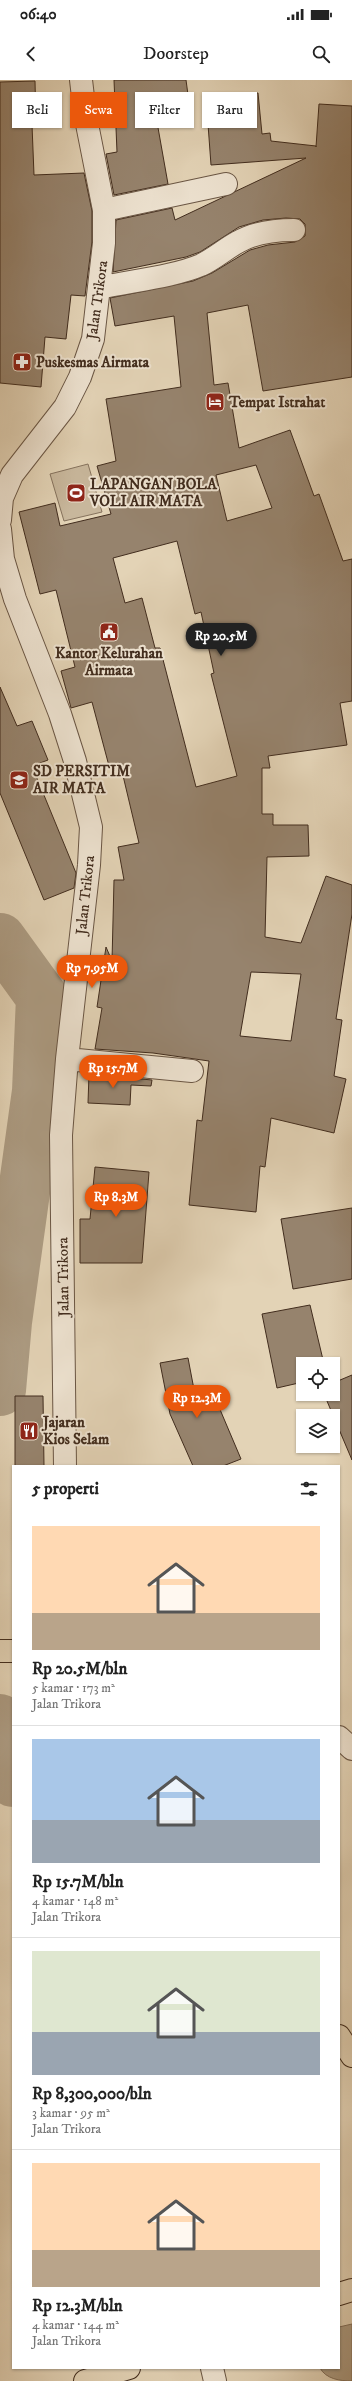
<!DOCTYPE html>
<html lang="id">
<head>
<meta charset="utf-8">
<style>
  :root { --surface:#fff; --page:#f6f6f6; --text:#222; --muted:#767676; --line:#e0e0e0; --accent:#ea580c }
  body { margin:0; font-family:"IM FELL DW Pica",serif; background:var(--page); color:var(--text); height:100vh; display:flex; flex-direction:column; font-size:15px; white-space:nowrap }
  * { box-sizing:border-box; margin:0 }
  p { font-size:13px; color:var(--muted) }
  .icon { flex:none; width:22px; height:22px; fill:none; stroke:currentColor; stroke-width:2; stroke-linecap:round; stroke-linejoin:round }
  .map { position:relative; flex:1; overflow:hidden }
  .side { position:absolute; left:12px; top:1385px; width:328px; height:904px; display:flex; flex-direction:column; background:var(--surface); border-radius:0px; box-shadow:0 1px 3px #0004 }
  .side>* { flex:none }
  .top-card { position:absolute; left:12px; top:12px; width:328px; height:36px; display:flex; gap:8px }
  .fabs { position:absolute; left:296px; top:1277px; display:grid; gap:8px }
  .fabs a { display:grid; place-items:center; width:44px; height:44px; border-radius:0px; background:var(--surface); box-shadow:0 1px 3px #0004; font-size:20px }
  .price { position:absolute; translate:-50% -34px; padding:0 9px; border-radius:14px; background:var(--accent); color:#fff; font-size:13px; line-height:26px; filter:drop-shadow(0 1px 2px #0008) }
  .price::after { content:''; position:absolute; left:50%; top:24px; width:12px; height:9px; margin-left:-6px; background:inherit; clip-path:polygon(0 0,100% 0,50% 100%) }
  .price.on { background:#222; color:#fff }
  ul { padding:0; list-style:none }
  li { display:grid; align-content:center; gap:8px; height:212px; padding:0 20px }
  li+li { border-top:1px solid var(--line) }
  li span { display:grid; place-items:center; height:124px; border-radius:0px; color:#555 }
  li>.icon { margin-inline-start:auto }
  span .icon { width:72px; height:72px; fill:#fffc; stroke-width:1 }
  li b { font-size:17px }
  h2 { display:flex; justify-content:space-between; align-items:center; height:48px; padding:0 20px; font-size:17px }
  .tag { padding:0 14px; border-radius:0px; background:var(--surface); box-shadow:0 1px 3px #0004; font-size:14px; line-height:36px }
  .tag.on { background:var(--accent); color:#fff }
  .status { display:flex; justify-content:space-between; align-items:center; height:28px; padding:0 20px; background:var(--surface); direction:ltr }
  .status svg { height:11px; fill:currentColor }
  header { display:flex; justify-content:space-between; align-items:center; height:52px; padding:0 20px; background:var(--surface); font-size:18px; font-weight:600 }
  .map>svg:first-child { display:block }
  .green { fill:#c8b79c; stroke:#85725d }
  .water { fill:#ac9b82; stroke:#826f5a }
  .lines { fill:none; stroke-linecap:round; stroke-linejoin:round }
  .river { stroke:#ac9b82; stroke-width:52 }
  .building { fill:#96836d; stroke:#422d1e; fill-rule:evenodd }
  .minor-casing { stroke:#6a5644; stroke-width:24 }
  .highway-casing { stroke:#422d1e; stroke-width:24 }
  .minor { stroke:#ede2d0; stroke-width:22 }
  .highway { stroke:#e3d3b6; stroke-width:22 }
  .labels { text-anchor:middle; stroke-width:4; stroke-linejoin:round; paint-order:stroke }
  .street-label { font-size:15px; fill:#422d1e; stroke:#ede2d0 }
  .poi-label { font-size:15px; font-weight:bold; fill:#422d1e; stroke:#ede2d0; text-anchor:start }
</style>
</head>
<body>
<div class="status"><b>06:40</b><svg viewBox="0 0 49 12"><path d="M0 12V9h3v3zM5 12V6h3v6zM10 12V3h3v9zM15 12V0h3v12zM26 1h20v11H26zM47 4h2v5h-2z"/></svg></div>
<header><svg class="icon" aria-label="back" viewBox="0 0 24 24"><path d="M15 5l-7 7 7 7"/></svg>Doorstep<svg class="icon" aria-label="search" viewBox="0 0 24 24"><circle cx="10" cy="10" r="6"/><path d="M15 15l6 6"/></svg></header>
<div class="map">
<svg width="352" height="2301" viewBox="0 0 352 2301">
  <rect width="100%" height="100%" fill="#e3d3b6"/>
  <filter id="stains"><feTurbulence type="fractalNoise" baseFrequency=".005" numOctaves="4"/><feColorMatrix values="0 0 0 0 .2 0 0 0 0 .09 0 0 0 0 .02 0 0 0 .5 -.17"/></filter>
  <radialGradient id="worn" r=".72"><stop offset=".6" stop-color="#630" stop-opacity="0"/><stop offset="1" stop-color="#630" stop-opacity=".3"/></radialGradient>
  <!-- green -->
  <path class="green" d="M88,384L102,432L64,441L50,394Z"/>
  <!-- water -->
  <path class="water" d="M352,2244V2301C340,2301 326,2299 320,2288H339V2247Z"/>
  <g class="lines">
    <!-- river -->
    <path class="river" d="M0,859L42,917L38,1011L6,1242L0,1310
      M0,1640L13,1701"/>
  </g>
  <!-- building -->
  <path class="building" d="M114,0H186L191,37L157,42L168,104L114,115L106,74L117,72Z
    M35,1L36,45H32L34,95L84,93L92,131V162L85,216L71,215L66,259L45,257L41,307L0,303V2Z
    M258,13L262,54L270,53L271,61L316,66V67L319,24L352,26V297L263,311L248,225L207,233L214,305L228,303L239,368L290,350L314,416L319,414L343,481L352,479V621L340,623L347,665L268,676L270,688H262V734H273V745H308L309,776L267,777L265,857L301,863L326,796L352,805V834L336,939L342,940L334,996L346,999L334,1053L271,1038L265,1087L260,1086L256,1132L189,1125L197,1040L202,1041L209,981L153,973L95,969L102,928L97,927L106,867L112,881L114,800H124L118,767L139,763L120,683L109,686L92,622L71,628L70,624L61,591L75,587L56,510L40,514L19,432L55,423L60,446L111,434L97,386L116,381L106,319L181,307L174,236L115,246L110,218L193,201L212,193L250,170L268,165L295,162L305,156V144L300,139L286,138L263,140L239,147L200,172L186,177L113,192L116,140L172,128L175,140L306,78L211,85L206,17ZM256,385L272,428L227,441L216,395ZM177,461L195,534L201,532L214,593L211,594L237,696L196,707L160,568H155L142,518L125,523L113,478ZM251,892L301,894L291,961L240,956Z
    M0,607L17,646L32,641L48,680L32,686L76,793L74,808L44,820L0,713Z
    M89,994L152,1000L151,1006L131,1005L130,1025L88,1023Z
    M95,1087L149,1092L142,1183H80V1139H90Z
    M352,1128V1199L293,1209L281,1139Z
    M310,1225L324,1284H303V1302L277,1308L262,1234Z
    M188,1278L196,1320L213,1313L241,1379L223,1386H193L170,1334L160,1283Z
    M352,1295V1380L324,1314H333V1303Z
    M15,1316H43L44,1386H15Z"/>
  <g class="lines">
    <defs>
      <path id="minor" d="M104,130L226,104
        M99,208C129,201 173,197 201,185C214,179 225,169 238,162C255,152 275,150 294,150
        M0,440L2,418L12,395L65,327L80,297L93,259L104,163V130L85,34L81,0
        M0,449L3,479L15,519L60,634L75,681L91,747L89,785L67,979L61,1055L65,1386
        M67,979L192,991
        M339,1657L352,1669
        M212,2288L215,2301"/>
      <path id="highway" d="M0,1571H13
        M339,1956L352,1976
        M339,2214L352,2210
        M85,2301L129,2288"/>
    </defs>
    <!-- minor casing -->
    <use href="#minor" class="minor-casing"/>
    <!-- highway casing -->
    <use href="#highway" class="highway-casing"/>
    <!-- minor -->
    <use href="#minor" class="minor"/>
    <!-- highway -->
    <use href="#highway" class="highway"/>
  </g>
  <!-- icons -->
  <defs>
    <symbol id="pharmacy-square" viewBox="-11 -11 22 22"><rect x="-9" y="-9" width="18" height="18" rx="4" fill="#8f2418" stroke="#ede2d0"/><path d="M-2-6h4v4h4v4h-4v4h-4v-4h-4v-4h4Z" fill="#fff"/></symbol>
    <symbol id="hotel-square" viewBox="-11 -11 22 22"><rect x="-9" y="-9" width="18" height="18" rx="4" fill="#8f2418" stroke="#ede2d0"/><path d="M-6-4.5h1.5V1H6V5H4.5V3h-9V5H-6ZM-4 0a1.8 1.8 0 1 1 3.6 0ZM.5 0V-2.5h3Q6-2.5 6 0Z" fill="#fff"/></symbol>
    <symbol id="stadium-square" viewBox="-11 -11 22 22"><rect x="-9" y="-9" width="18" height="18" rx="4" fill="#8f2418" stroke="#ede2d0"/><path d="M0-5a6.5 5 0 1 0 0 10a6.5 5 0 1 0 0-10ZM-3.5-1.8h7v3.6h-7Z" fill="#fff"/></symbol>
    <symbol id="civic-square" viewBox="-11 -11 22 22"><rect x="-9" y="-9" width="18" height="18" rx="4" fill="#8f2418" stroke="#ede2d0"/><path d="M-.6-6.5H3V-4.5H.6V-3L4-1V1h2V6H-6V1h2V-1L-.6-3ZM-1.2 2.5V6h2.4V2.5Z" fill="#fff"/></symbol>
    <symbol id="school-square" viewBox="-11 -11 22 22"><rect x="-9" y="-9" width="18" height="18" rx="4" fill="#8f2418" stroke="#ede2d0"/><path d="M0-5L7-2L0 1L-7-2ZM-4 1L0 2.5L4 1V4Q0 6-4 4Z" fill="#fff"/></symbol>
    <symbol id="restaurant-square" viewBox="-11 -11 22 22"><rect x="-9" y="-9" width="18" height="18" rx="4" fill="#8f2418" stroke="#ede2d0"/><path d="M-5-6h1v4h1v-4h1v4h1v-4h1v5L-1.5 .5V6h-2V.5L-5-1ZM5-6V6H3V1.5H1.5Q1.5-4 5-6Z" fill="#fff"/></symbol>
  </defs>
  <g fill-rule="evenodd">
    <use href="#pharmacy-square" x="11" y="271" width="22" height="22"/>
    <use href="#hotel-square" x="204" y="311" width="22" height="22"/>
    <use href="#stadium-square" x="65" y="402" width="22" height="22"/>
    <use href="#civic-square" x="98" y="541" width="22" height="22"/>
    <use href="#school-square" x="8" y="689" width="22" height="22"/>
    <use href="#restaurant-square" x="18" y="1340" width="22" height="22"/>
  </g>
  <g class="labels">
    <!-- street labels -->
    <g class="street-label">
      <text transform="translate(97 220) rotate(-82)" y="5">Jalan Trikora</text>
      <text transform="translate(85 815) rotate(-84)" y="5">Jalan Trikora</text>
      <text transform="translate(63 1197) rotate(-91)" y="5">Jalan Trikora</text>
    </g>
    <!-- poi labels -->
    <g class="poi-label">
      <text x="36" y="287">Puskesmas Airmata</text>
      <text x="229" y="327">Tempat Istrahat</text>
      <text x="90" y="409">LAPANGAN BOLA<tspan x="90" dy="17">VOLI AIR MATA</tspan></text>
      <text x="109" y="578" text-anchor="middle">Kantor Kelurahan<tspan x="109" dy="17">Airmata</tspan></text>
      <text x="33" y="696">SD PERSITIM<tspan x="33" dy="17">AIR MATA</tspan></text>
      <text x="43" y="1347">Jajaran<tspan x="43" dy="17">Kios Selam</tspan></text>
    </g>
  </g>
  <rect width="100%" height="100%" filter="url(#stains)"/>
  <rect width="100%" height="100%" fill="url(#worn)"/>
</svg>
<div class="fabs">
<a><svg class="icon" aria-label="locate" viewBox="0 0 24 24"><circle cx="12" cy="12" r="6"/><path d="M12 2v4M12 18v4M2 12h4M18 12h4"/></svg></a>
<a><svg class="icon" aria-label="layers" viewBox="0 0 24 24"><path d="M12 4l9 5-9 5-9-5zM3 14l9 5 9-5"/></svg></a>
</div>
<b class="price on" style="left:221px;top:577px">Rp 20.5M</b>
<b class="price" style="left:92px;top:909px">Rp 7.95M</b>
<b class="price" style="left:113px;top:1009px">Rp 15.7M</b>
<b class="price" style="left:116px;top:1138px">Rp 8.3M</b>
<b class="price" style="left:197px;top:1339px">Rp 12.3M</b>
<div class="top-card">
<a class="tag">Beli</a>
<a class="tag on">Sewa</a>
<a class="tag">Filter</a>
<a class="tag">Baru</a>
</div>
<section class="side">
<h2>5 properti<svg class="icon" aria-label="filters" viewBox="0 0 24 24"><path d="M4 7h16M4 17h16"/><circle cx="9" cy="7" r="2"/><circle cx="15" cy="17" r="2"/></svg></h2>
<ul>
<li><span style="background:linear-gradient(#ffd9b3 70%,#b9a48a 0)"><svg class="icon" aria-label="home" viewBox="0 0 24 24"><path d="M3 11l9-7 9 7M6 9v11h12V9"/></svg></span><div><b>Rp 20.5M/bln</b><p>5 kamar · 173 m²</p><p>Jalan Trikora</p></div></li>
<li><span style="background:linear-gradient(#a9c7e8 65%,#9aa5b1 0)"><svg class="icon" aria-label="home" viewBox="0 0 24 24"><path d="M3 11l9-7 9 7M6 9v11h12V9"/></svg></span><div><b>Rp 15.7M/bln</b><p>4 kamar · 148 m²</p><p>Jalan Trikora</p></div></li>
<li><span style="background:linear-gradient(#dfe7d0 65%,#9aa5b1 0)"><svg class="icon" aria-label="home" viewBox="0 0 24 24"><path d="M3 11l9-7 9 7M6 9v11h12V9"/></svg></span><div><b>Rp 8,300,000/bln</b><p>3 kamar · 95 m²</p><p>Jalan Trikora</p></div></li>
<li><span style="background:linear-gradient(#ffd9b3 70%,#b9a48a 0)"><svg class="icon" aria-label="home" viewBox="0 0 24 24"><path d="M3 11l9-7 9 7M6 9v11h12V9"/></svg></span><div><b>Rp 12.3M/bln</b><p>4 kamar · 144 m²</p><p>Jalan Trikora</p></div></li>
</ul>
</section>
</div>
</body>
</html>
